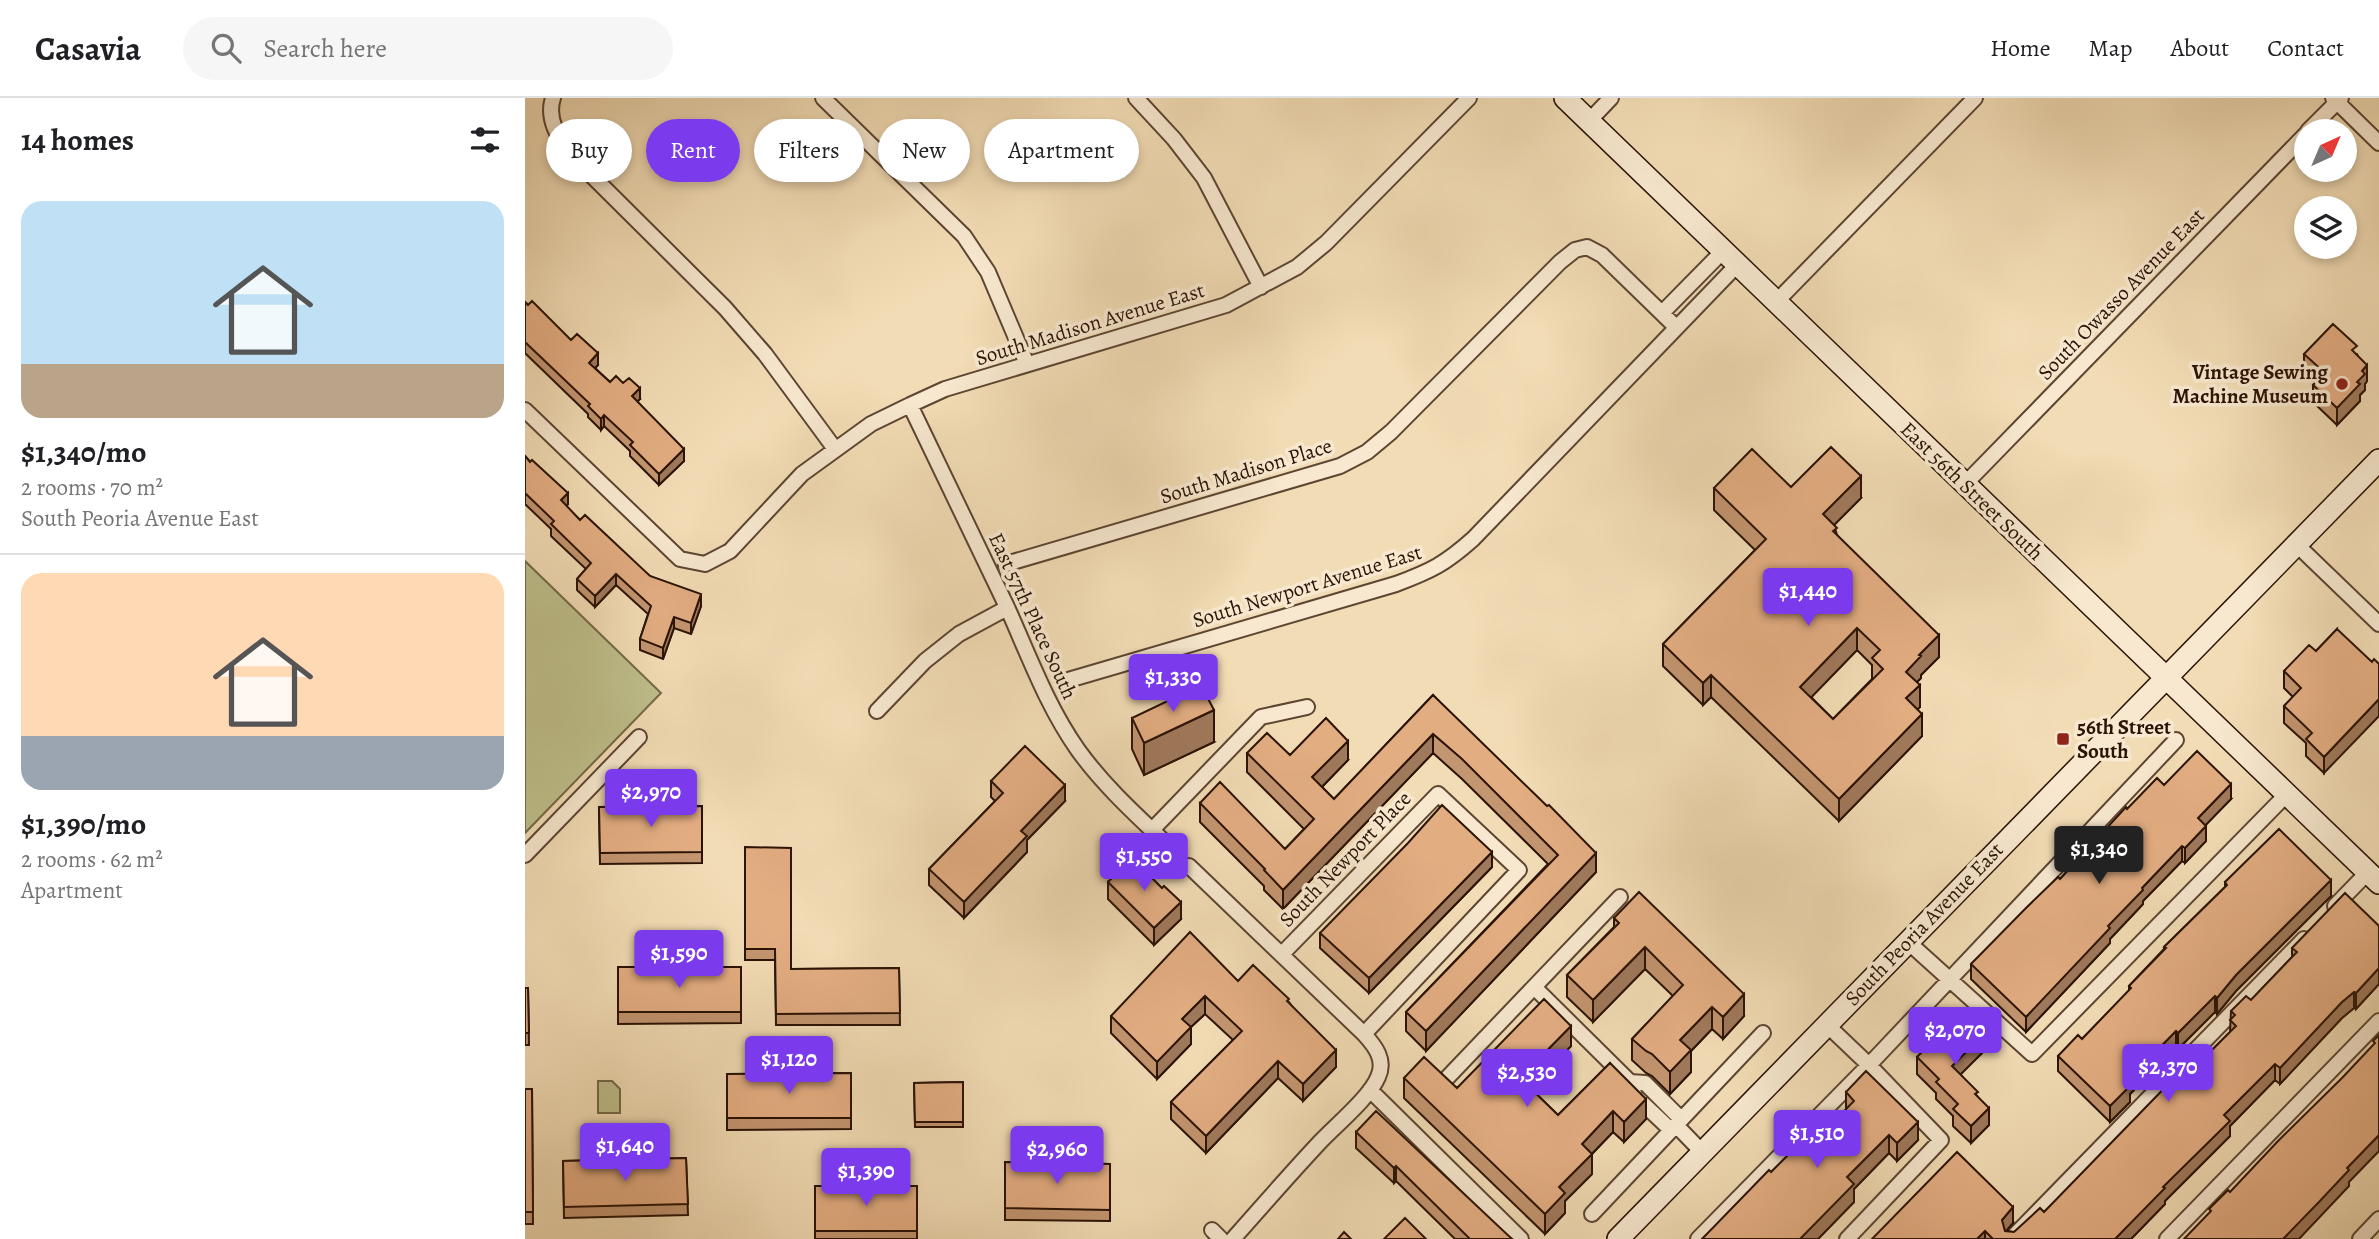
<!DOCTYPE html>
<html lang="en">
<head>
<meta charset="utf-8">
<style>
  :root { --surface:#fff; --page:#f6f6f6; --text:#202124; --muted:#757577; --line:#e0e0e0; --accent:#7c3aed }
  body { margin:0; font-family:Alegreya,serif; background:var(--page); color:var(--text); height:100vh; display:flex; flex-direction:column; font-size:26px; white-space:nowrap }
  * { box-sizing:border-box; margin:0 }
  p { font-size:23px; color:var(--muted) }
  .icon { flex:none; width:38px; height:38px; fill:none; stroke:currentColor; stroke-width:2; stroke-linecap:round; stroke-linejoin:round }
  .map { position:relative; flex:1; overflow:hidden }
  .side { display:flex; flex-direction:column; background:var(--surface); width:525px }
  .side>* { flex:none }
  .top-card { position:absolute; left:21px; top:21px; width:665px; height:63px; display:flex; gap:14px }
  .needle { width:46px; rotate:44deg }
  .fabs { position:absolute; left:1769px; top:21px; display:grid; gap:14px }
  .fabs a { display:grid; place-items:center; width:63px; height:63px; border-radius:50%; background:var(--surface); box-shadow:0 4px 10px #0003; font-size:35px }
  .price { position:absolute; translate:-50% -60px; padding:0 16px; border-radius:7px; background:var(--accent); color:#fff; font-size:23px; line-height:46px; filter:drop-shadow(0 2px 4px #0008) }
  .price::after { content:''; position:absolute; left:50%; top:42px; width:21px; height:16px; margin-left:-10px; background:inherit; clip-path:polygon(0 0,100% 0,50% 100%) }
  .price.active { background:#222; color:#fff }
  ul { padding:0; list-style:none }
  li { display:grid; align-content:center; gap:14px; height:371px; padding:0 21px }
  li+li { border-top:2px solid var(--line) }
  li span { display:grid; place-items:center; height:217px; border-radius:21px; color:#555 }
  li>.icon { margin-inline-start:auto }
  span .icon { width:126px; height:126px; fill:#fffc; stroke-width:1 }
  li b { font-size:30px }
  h2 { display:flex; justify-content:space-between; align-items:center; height:84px; padding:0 21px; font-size:30px }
  .chip { padding:0 24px; border-radius:32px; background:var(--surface); box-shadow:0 4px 10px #0003; font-size:24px; line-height:63px }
  .chip.active { background:var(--accent); color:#fff }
  header { display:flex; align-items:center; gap:42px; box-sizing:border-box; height:98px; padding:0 35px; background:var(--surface); border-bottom:2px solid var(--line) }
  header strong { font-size:33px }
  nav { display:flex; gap:38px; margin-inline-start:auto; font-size:24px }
  .search { width:490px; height:63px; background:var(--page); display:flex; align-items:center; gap:18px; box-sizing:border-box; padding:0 24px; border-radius:38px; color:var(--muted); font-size:26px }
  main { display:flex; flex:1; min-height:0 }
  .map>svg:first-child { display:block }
  .green { fill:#bebf8b; stroke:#746948; stroke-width:2 }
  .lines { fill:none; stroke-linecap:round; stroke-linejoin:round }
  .street-casing { stroke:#5d4532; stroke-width:18 }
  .secondary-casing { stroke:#2b1306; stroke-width:24 }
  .street { stroke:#f7e8cf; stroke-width:14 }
  .secondary { stroke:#f7e8cf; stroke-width:21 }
  .wall { fill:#c39570; stroke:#2b1306; stroke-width:2; fill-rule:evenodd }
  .shaded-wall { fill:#9f795b; stroke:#2b1306; stroke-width:2 }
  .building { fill:#e3ad82; stroke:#2b1306; stroke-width:2; fill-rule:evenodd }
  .poi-dot { fill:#8f2418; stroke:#f7e8cf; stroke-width:2.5 }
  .labels { text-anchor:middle; stroke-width:7; stroke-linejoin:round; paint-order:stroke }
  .street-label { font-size:21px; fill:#2b1306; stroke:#f7e8cf }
  .poi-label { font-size:21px; font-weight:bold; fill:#2b1306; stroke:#f7e8cf; text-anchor:end }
</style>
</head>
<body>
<header>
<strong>Casavia</strong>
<div class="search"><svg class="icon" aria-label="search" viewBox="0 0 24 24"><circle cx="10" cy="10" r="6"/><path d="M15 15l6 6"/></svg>Search here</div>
<nav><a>Home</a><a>Map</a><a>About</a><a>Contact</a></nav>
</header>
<main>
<section class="side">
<h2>14 homes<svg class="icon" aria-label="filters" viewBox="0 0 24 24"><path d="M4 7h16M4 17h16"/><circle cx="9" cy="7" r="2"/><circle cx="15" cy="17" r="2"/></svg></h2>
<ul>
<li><span style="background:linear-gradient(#bfe0f5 75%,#b9a48a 0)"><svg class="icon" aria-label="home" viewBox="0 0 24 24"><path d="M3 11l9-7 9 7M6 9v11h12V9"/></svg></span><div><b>$1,340/mo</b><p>2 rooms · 70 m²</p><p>South Peoria Avenue East</p></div></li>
<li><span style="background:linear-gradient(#ffd9b3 75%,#9aa5b1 0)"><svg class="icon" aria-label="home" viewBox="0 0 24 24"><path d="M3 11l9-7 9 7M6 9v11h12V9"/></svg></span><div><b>$1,390/mo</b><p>2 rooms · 62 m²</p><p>Apartment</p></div></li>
</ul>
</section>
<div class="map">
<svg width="1854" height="1141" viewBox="0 0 1854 1141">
  <rect width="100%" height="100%" fill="#f2dcb5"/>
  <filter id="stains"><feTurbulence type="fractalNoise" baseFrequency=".00286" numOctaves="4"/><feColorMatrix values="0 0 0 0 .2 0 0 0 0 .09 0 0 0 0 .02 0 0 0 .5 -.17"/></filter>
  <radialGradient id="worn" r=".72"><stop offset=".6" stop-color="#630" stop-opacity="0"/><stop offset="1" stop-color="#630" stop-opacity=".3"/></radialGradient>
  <!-- green -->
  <path class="green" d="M0,463L136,595L0,735Z
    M73,983H87L95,991V1015H73Z"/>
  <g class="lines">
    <defs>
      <path id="street" d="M28,0C21,21 34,41 46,57L200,210L240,256L310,351
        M298,0L439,138L463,174L502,266
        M611,0L649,41L679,80L736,189
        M1808,0L1854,45
        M1064,23L1086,0
        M1783,33L1816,0
        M1251,204L1450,0
        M1137,215L1199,152
        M385,307C417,374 450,441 482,509C504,558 522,608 553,652C581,691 618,723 652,756
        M0,312L155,461L180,466L205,453L277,376L346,326L385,307L420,291L701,207L772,169L801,145L944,0
        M1440,386L1782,35
        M1772,447L1854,526
        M481,466L815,368L842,354L866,334L1035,164L1050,152L1062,149L1077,157L1151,229
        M540,583L871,486C906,473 920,466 948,441L1213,166
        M352,613L400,563L434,536L482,510
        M627,732L736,619L782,609
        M0,757L114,639
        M664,768L839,936C850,948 861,962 853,979C845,999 811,1027 795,1044C766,1075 737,1108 708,1141
        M1810,808L1843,774
        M1382,843L1507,956L1762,696
        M757,856L913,696L994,772L839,936
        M1009,889L1105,984L1110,998L1146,1032
        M1301,926L1344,967L1416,1042L1322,1141
        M923,979L1095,799
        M1105,984L1120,985L1156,1021
        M845,992L996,1141
        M1151,1027L1177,1054
        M1067,1116L1238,935
        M687,1132L696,1141
        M1173,1141L1344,967L1651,642
        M1486,1141L1779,841
        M1642,1141L1854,923
        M1835,1141L1854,1121"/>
      <path id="secondary" d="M1040,0L1854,785
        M1093,1141L1854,362"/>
    </defs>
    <!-- street casing -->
    <use href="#street" class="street-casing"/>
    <!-- secondary casing -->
    <use href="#secondary" class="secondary-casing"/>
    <!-- street -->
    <use href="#street" class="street"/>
    <!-- secondary -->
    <use href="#secondary" class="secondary"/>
  </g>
  <!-- wall -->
  <path class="wall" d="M0,204L73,267L70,270L85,284L115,301L112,303L159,363L134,387L105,358V353L79,328L76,332L63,319V316L0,255Z
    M1779,256H1832L1842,283L1840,286V292L1835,297V303L1812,327L1788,304V287L1791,283L1779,272Z
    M0,358L43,406L41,408L55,422L125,478L176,508L166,536L149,530L138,561L115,552V541L123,516L91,487L70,509L52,492V481L61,471L26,438V431L0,406Z
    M1266,389L1336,400L1309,427L1312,437L1414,559L1396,577V580L1392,584L1395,609L1392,611L1397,638L1314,723L1186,599L1178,607L1138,568V546L1230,452L1189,412V390ZM1332,552L1347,567V581L1308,621L1286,599Z
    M1812,531L1799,675L1781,658V645L1759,625V608L1768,599L1759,590V573L1791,553Z
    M908,597L1071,774L901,953L881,933V914L1023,766L937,681L908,655L758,811L739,792V788L675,724V705L760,751L779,731L722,674V655L765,657L823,662L797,689L809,701Z
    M607,620L689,644L619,677L607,651Z
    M466,683L540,703L502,742V754L439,820L404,787V771L470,703L466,699Z
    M1706,701L1680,727L1681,743L1660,765L1657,763L1618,803V806L1585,841V845L1501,934L1446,881V866L1535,781L1602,711Z
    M177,708V765L75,766L74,709Z
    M220,749L266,871L374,870L375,927H251L250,862H220Z
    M967,769L844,895L795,850V835Z
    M583,784L656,821L629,847L583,801Z
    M1700,784L1806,798L1711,893L1692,916L1690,914L1653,951L1651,949L1605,996V1004L1585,1024L1533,973V958L1557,941L1604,893V888L1639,851V849L1700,789Z
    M1089,820L1219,918L1198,941L1187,931L1166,953V974L1145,996L1127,978L1121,975L1107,962V941L1148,898L1120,871L1068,924L1042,899V877L1089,829Z
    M1854,828V886L1831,911L1829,910L1817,920L1755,986L1750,982L1705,1028V1038L1640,1103V1106L1606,1141H1347L1488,1125L1481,1133L1489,1134L1519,1114L1660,979L1705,934L1706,913L1726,902L1767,859V850Z
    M93,869H216V925L93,926Z
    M713,883L764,904L811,969L778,1003L753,980L681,1055L646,1021V1004L708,942L680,916L666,929V946L632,981L586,935V918Z
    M0,890H3L4,947H0Z
    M1418,933L1457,955L1435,976L1453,999L1464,1027L1446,1045L1428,1028V1018L1411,1001V995L1392,976V959L1406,945V941Z
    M1046,948L1005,990L1033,1017L1085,965L1121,1021L1099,1044L1088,1034L1067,1056V1076L1040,1103V1115L1020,1136L879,1000V980L932,990Z
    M326,975V1031L202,1032V976Z
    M438,984V1029H390L389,985Z
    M0,991H7L8,1126H0Z
    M1321,994L1393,1042L1372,1063L1364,1055L1329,1091V1104L1293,1141H1177L1246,1074L1288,1045L1321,1012Z
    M831,1034L987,1141H930L871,1083L869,1085L831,1050Z
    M161,1060L163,1117L39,1120L38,1063Z
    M480,1064L585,1066V1123L480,1122Z
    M290,1088H392V1141H290Z"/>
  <!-- shaded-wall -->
  <path class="shaded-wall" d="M73,255V267L64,276V265Z
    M1842,267V283L1840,286V292L1835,297V303L1812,327V310L1832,284L1837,273Z
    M115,290V301L107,309V298Z
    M79,317V328L76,332V321Z
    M159,351V363L134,387V376Z
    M1336,378V400L1298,438V416Z
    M43,395V406L36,414V402Z
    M91,476V487L70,509V498Z
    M176,496V508L166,536V525Z
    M149,519V530L138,561V550Z
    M1332,530V552L1275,611V589Z
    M1414,537V559L1396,577V580L1381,595V574L1394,557Z
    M1186,577V599L1178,607V585Z
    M1395,587V609L1381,622V600Z
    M1854,601V618L1799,675V659Z
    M689,612V644L619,677V645Z
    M1397,616V638L1314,723V701Z
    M908,636V655L758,811V792Z
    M823,643V662L787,699V679Z
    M1706,686V701L1673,735V720Z
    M540,687V703L502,742V754L439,820V804L496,733Z
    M1681,728V743L1660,765V750Z
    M1657,748V763L1618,803V806L1585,841V845L1501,934V919L1617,790Z
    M967,754V769L844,895V880Z
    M1071,755V774L901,953V933Z
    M1806,782V798L1711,893L1692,916V900L1711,877Z
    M656,804V821L629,847V830Z
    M1120,849V871L1068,924V902Z
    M1854,870V886L1831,911V895Z
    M1829,894V910L1817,920L1755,986V970L1817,904Z
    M1219,896V918L1198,941V919Z
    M680,898V916L666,929V946L632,981V964L657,921Z
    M1690,898V914L1653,951V935Z
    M1187,909V931L1166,953V974L1145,996V974L1155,942Z
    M1046,928V948L995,1000V980Z
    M1651,933V949L1605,996V1004L1585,1024V1008L1601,984Z
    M1457,938V955L1427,985V968Z
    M811,952V969L778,1003V986Z
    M753,963V980L681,1055V1038Z
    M1750,966V982L1705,1028V1038L1640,1103V1106L1606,1141H1590L1638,1089L1699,1017Z
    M1121,1001V1021L1099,1044V1024Z
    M1464,1010V1027L1446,1045V1028Z
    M1088,1013V1034L1057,1066V1046Z
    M1393,1024V1042L1372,1063V1045Z
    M1364,1037V1055L1329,1091V1104L1293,1141H1275L1322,1079Z
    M1854,1037V1053L1824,1084V1088L1774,1141H1758L1822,1070Z
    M1067,1056V1076L1040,1103V1115L1020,1136V1116L1034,1089Z
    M871,1068V1083L869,1085V1070Z
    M1488,1109V1125L1477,1138V1122Z
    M1460,1133V1141H1452Z"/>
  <!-- building -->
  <path class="building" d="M7,203L46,242L52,236L73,255L64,265L85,284L91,278L98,285L104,280L115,290L107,298L159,351L134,376L105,347L108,344L79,317L76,321L63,308L65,306L0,244V204L3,207Z
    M1808,226L1832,248L1827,252L1842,267L1837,273L1840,276L1832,284L1835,286L1812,310L1788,287L1800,275L1779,256Z
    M1306,349L1336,378L1298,416L1312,430L1308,433L1414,537L1394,557L1396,558L1381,574L1395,587L1381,600L1397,616L1314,701L1186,577L1178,585L1138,546L1241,441L1189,390L1227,351L1266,389ZM1332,530L1355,552L1347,560L1358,571L1308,621L1275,589Z
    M0,358L5,364L7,362L43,395L36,402L55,422L60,417L125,478L176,496L166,525L149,519L138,550L115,541L126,508L91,476L70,498L52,481L66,465L26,426L29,423L0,395Z
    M1812,531L1847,564L1849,561L1854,566V601L1799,659L1781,641L1787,635L1759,608L1776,590L1759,573L1784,547L1791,553Z
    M676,587L689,612L619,645L607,620Z
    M908,597L1022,708L1024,707L1071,755L901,933L881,914L1033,757L937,661L908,636L758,792L739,772L740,771L675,705L695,684L760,751L789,721L722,655L742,635L765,657L801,620L823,643L787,679L809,701Z
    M500,648L540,687L496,733L502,738L439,804L404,771L478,695L466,683Z
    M1672,653L1706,686L1673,720L1681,728L1660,750L1657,748L1617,790L1618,792L1583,828L1585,830L1501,919L1446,866L1501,810L1533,779L1535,781L1601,709L1602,711L1632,680L1639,687Z
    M917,707L967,754L844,880L795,835L883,745Z
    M177,708V754L75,755L74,709Z
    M1754,731L1806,782L1711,877L1692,900L1690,898L1653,935L1651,933L1601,984L1605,988L1585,1008L1533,958L1553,937L1557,941L1606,890L1604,888L1641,850L1639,849L1702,787L1700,784Z
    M220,749L266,750V871L374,870L375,915L251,916L250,851H220Z
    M607,760L637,790L639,788L656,804L629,830L583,784Z
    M1114,794L1219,896L1198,919L1187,909L1155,942L1166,952L1145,974L1127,956L1121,953L1107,941L1158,887L1120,849L1068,902L1042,877L1094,825L1089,820Z
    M1820,795L1854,828V870L1831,895L1829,894L1817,904L1755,970L1750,966L1699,1017L1705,1023L1638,1089L1640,1090L1590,1141H1468L1460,1133L1452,1141H1347L1432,1054L1488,1109L1477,1122L1480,1133L1489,1134L1515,1110L1519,1114L1655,974L1660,979L1711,928L1705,922L1710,917L1706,913L1721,898L1726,902L1769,857L1772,854L1767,850Z
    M665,834L713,883L728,867L764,901L762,903L811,952L778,986L753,963L681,1038L646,1004L717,933L680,898L657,921L666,929L632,964L586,918Z
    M93,869H216V914H93Z
    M0,890H3L4,935H0Z
    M1019,901L1046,928L995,980L1033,1017L1085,965L1121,1001L1099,1024L1088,1013L1057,1046L1067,1056L1034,1089L1040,1095L1020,1116L879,980L899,959L932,990Z
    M1435,916L1457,938L1427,968L1453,994L1450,996L1464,1010L1446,1028L1428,1011L1433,1006L1411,984L1414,981L1392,959L1408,943L1406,941L1416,931L1418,933Z
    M1854,937V1037L1822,1070L1824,1072L1793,1105L1758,1141H1659L1686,1113L1684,1111L1703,1092L1705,1094L1754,1042L1817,980L1850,945L1848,943Z
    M1341,973L1393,1024L1372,1045L1364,1037L1322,1079L1329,1086L1275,1141H1177L1244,1072L1246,1074L1281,1039L1288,1045L1329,1003L1321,994Z
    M326,975V1020H202V976Z
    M438,984V1024H390L389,985Z
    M0,991H7L8,1114H0Z
    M851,1013L987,1141H945L871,1068L869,1070L831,1034Z
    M161,1060L163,1106L39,1109L38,1063Z
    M480,1064L585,1066V1112L480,1110Z
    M290,1088H392V1133H290Z
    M880,1120L901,1141H859Z
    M819,1134L826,1141H813Z"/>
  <!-- markers -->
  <g class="poi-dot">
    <circle cx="1817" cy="286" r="7"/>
    <rect x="1531" y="634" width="14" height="14" rx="3.5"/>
  </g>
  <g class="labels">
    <!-- street labels -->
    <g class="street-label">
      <text transform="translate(1596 196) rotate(-46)" y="7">South Owasso Avenue East</text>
      <text transform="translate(565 226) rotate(-17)" y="7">South Madison Avenue East</text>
      <text transform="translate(721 373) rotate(-17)" y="7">South Madison Place</text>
      <text transform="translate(1447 393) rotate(44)" y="7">East 56th Street South</text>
      <text transform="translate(782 488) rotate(-17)" y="7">South Newport Avenue East</text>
      <text transform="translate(508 518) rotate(65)" y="7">East 57th Place South</text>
      <text transform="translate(820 761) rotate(-46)" y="7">South Newport Place</text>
      <text transform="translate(1399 826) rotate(-46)" y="7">South Peoria Avenue East</text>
    </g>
    <!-- poi labels -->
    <g class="poi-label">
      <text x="1803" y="281">Vintage Sewing<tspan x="1803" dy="24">Machine Museum</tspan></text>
      <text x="1552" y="636" text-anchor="start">56th Street<tspan x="1552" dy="24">South</tspan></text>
    </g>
  </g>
  <rect width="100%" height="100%" filter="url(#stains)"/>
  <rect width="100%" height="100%" fill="url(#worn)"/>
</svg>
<div class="fabs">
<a><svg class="needle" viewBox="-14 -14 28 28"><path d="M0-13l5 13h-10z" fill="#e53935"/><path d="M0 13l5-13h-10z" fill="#757577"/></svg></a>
<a><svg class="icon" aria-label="layers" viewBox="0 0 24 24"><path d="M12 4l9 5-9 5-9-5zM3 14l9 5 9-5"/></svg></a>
</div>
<b class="price" style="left:1283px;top:530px">$1,440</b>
<b class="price" style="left:648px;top:616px">$1,330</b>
<b class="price" style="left:126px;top:731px">$2,970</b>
<b class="price active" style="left:1574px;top:788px">$1,340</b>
<b class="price" style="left:619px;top:795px">$1,550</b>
<b class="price" style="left:154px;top:892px">$1,590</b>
<b class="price" style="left:1430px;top:969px">$2,070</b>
<b class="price" style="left:264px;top:998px">$1,120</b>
<b class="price" style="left:1643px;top:1006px">$2,370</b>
<b class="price" style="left:1002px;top:1011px">$2,530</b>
<b class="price" style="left:1292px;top:1072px">$1,510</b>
<b class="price" style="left:100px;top:1085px">$1,640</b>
<b class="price" style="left:532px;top:1088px">$2,960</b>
<b class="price" style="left:341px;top:1110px">$1,390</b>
<div class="top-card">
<a class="chip">Buy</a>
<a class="chip active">Rent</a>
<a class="chip">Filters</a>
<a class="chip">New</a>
<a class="chip">Apartment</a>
</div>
</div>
</main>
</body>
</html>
